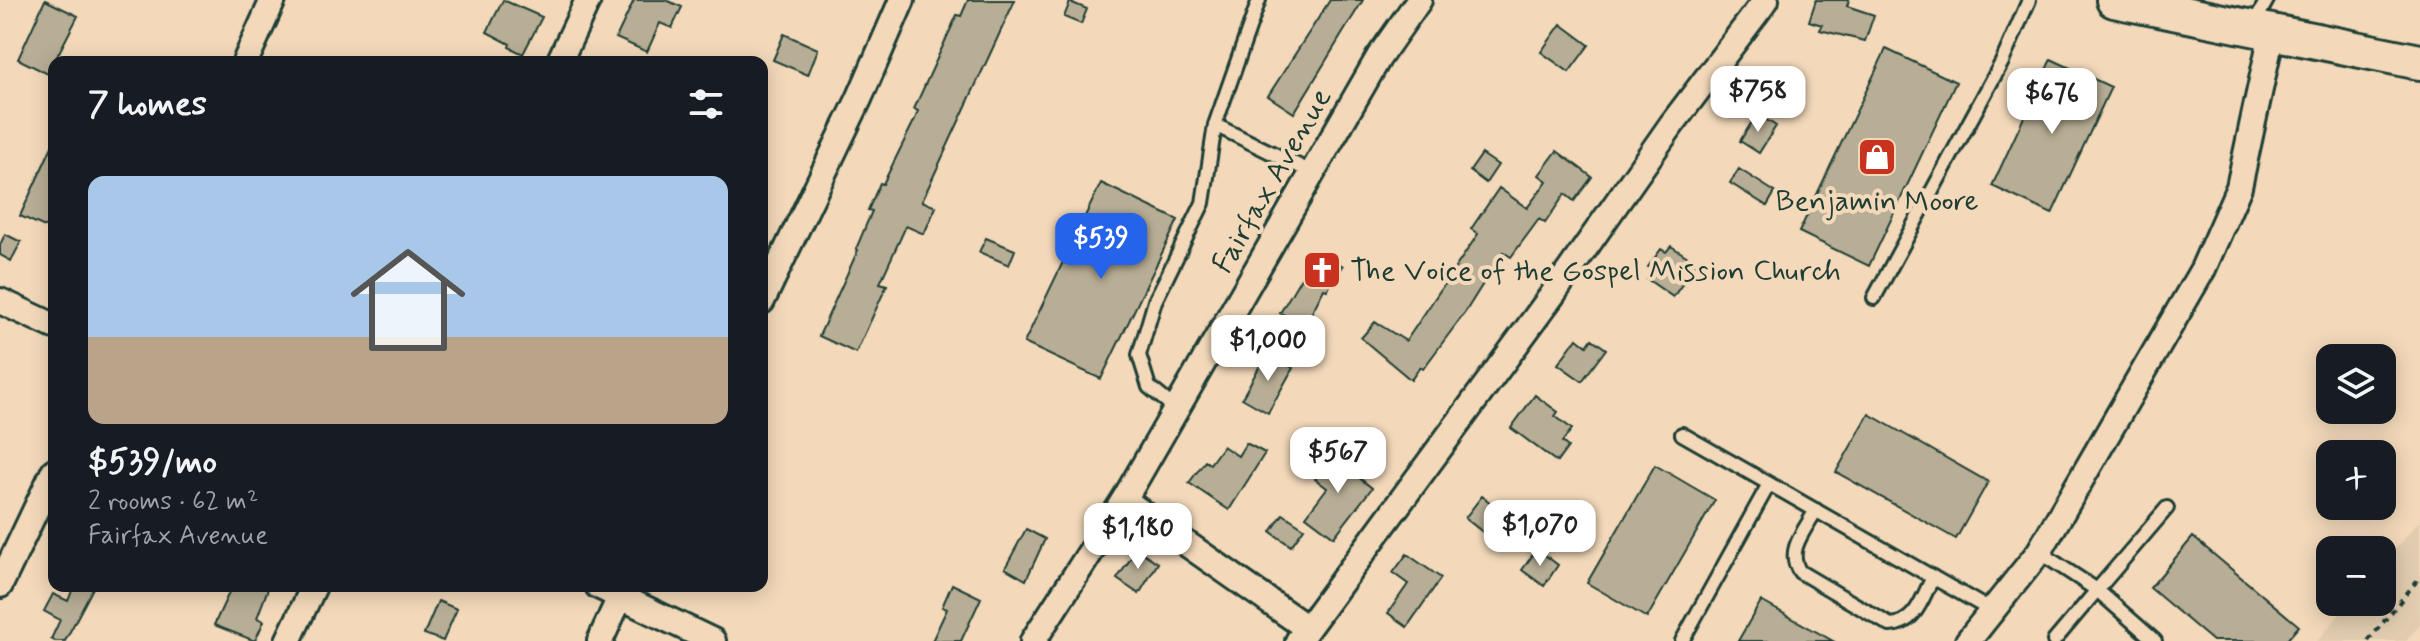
<!DOCTYPE html>
<html lang="en">
<head>
<meta charset="utf-8">
<style>
  :root { --surface:#171b24; --page:#20242c; --text:#f1f3f6; --muted:#9ea1a6; --line:#363941; --accent:#2563eb }
  body { margin:0; font-family:Mynerve,sans-serif; background:var(--page); color:var(--text); height:100vh; display:flex; flex-direction:column; font-size:30px; white-space:nowrap }
  * { box-sizing:border-box; margin:0 }
  p { font-size:26px; color:var(--muted) }
  .icon { flex:none; width:44px; height:44px; fill:none; stroke:currentColor; stroke-width:2; stroke-linecap:round; stroke-linejoin:round }
  .map { position:relative; flex:1; overflow:hidden }
  .panel { position:absolute; left:48px; top:56px; width:720px; height:536px; display:flex; flex-direction:column; background:var(--surface); border-radius:16px; box-shadow:0 4px 20px #0003 }
  .panel>* { flex:none }
  .fabs { position:absolute; left:2316px; top:344px; display:grid; gap:16px }
  .fabs a { display:grid; place-items:center; width:80px; height:80px; border-radius:16px; background:var(--surface); box-shadow:0 4px 20px #0003; font-size:40px }
  .price { position:absolute; translate:-50% -68px; padding:0 18px; border-radius:16px; background:#fff; color:#222; font-size:26px; line-height:52px; filter:drop-shadow(0 2px 4px #0008) }
  .price::after { content:''; position:absolute; left:50%; top:48px; width:24px; height:18px; margin-left:-12px; background:inherit; clip-path:polygon(0 0,100% 0,50% 100%) }
  .price.current { background:var(--accent); color:#fff }
  ul { padding:0; list-style:none }
  li { display:grid; align-content:center; gap:16px; height:424px; padding:0 40px }
  li+li { border-top:2px solid var(--line) }
  li span { display:grid; place-items:center; height:248px; border-radius:16px; color:#555 }
  li>.icon { margin-inline-start:auto }
  span .icon { width:144px; height:144px; fill:#fffc; stroke-width:1 }
  li b { font-size:34px }
  h2 { display:flex; justify-content:space-between; align-items:center; height:96px; padding:0 40px; font-size:34px }
  .map>svg:first-child { display:block }
  .built { fill:#e1ccaf }
  .building { fill:#b8ae95; stroke:#1f3d34; stroke-width:2 }
  .lines { fill:none; stroke-linecap:round; stroke-linejoin:round }
  .lane-casing { stroke:#1f3d34; stroke-width:18 }
  .street-casing { stroke:#1f3d34; stroke-width:30 }
  .secondary-casing { stroke:#1f3d34; stroke-width:40 }
  .path { stroke:#1f3d34; stroke-width:4; stroke-dasharray:6 6; stroke-linecap:butt }
  .lane { stroke:#f3d9ba; stroke-width:12 }
  .street { stroke:#f3d9ba; stroke-width:24 }
  .secondary { stroke:#f3d9ba; stroke-width:34 }
  .labels { text-anchor:middle; stroke-width:8; stroke-linejoin:round; paint-order:stroke }
  .street-label { font-size:30px; fill:#1f3d34; stroke:#f3d9ba }
  .poi-label { font-size:30px; fill:#1f3d34; stroke:#f3d9ba }
</style>
</head>
<body>
<div class="map">
<svg width="2420" height="641" viewBox="0 0 2420 641">
  <rect width="100%" height="100%" fill="#f3d9ba"/>
  <filter id="ink" filterUnits="userSpaceOnUse"><feTurbulence type="fractalNoise" baseFrequency=".0125" numOctaves="2"/><feDisplacementMap in="SourceGraphic" scale="16" xChannelSelector="R" yChannelSelector="G"/><feConvolveMatrix kernelMatrix="1 2 1 2 8 2 1 2 1" color-interpolation-filters="sRGB"/></filter>
  <g filter="url(#ink)">
    <!-- built -->
    <path class="built" d="M2420,520V625L2406,641H2317L2350,602H2382V564Z"/>
    <!-- building -->
    <path class="building" d="M45,0L78,16L54,62V77L18,59Z
      M503,0L542,17L523,54L509,47L510,44L487,32Z
      M634,0H666L682,7L672,28L660,23L647,52L616,38Z
      M968,0H1015L922,201L936,207L924,234L906,226L880,283L887,285L856,353L819,336L858,250L856,249L872,211L868,210L880,183L883,184L915,119L918,111L914,109L957,15L961,16Z
      M1330,0H1363L1294,113L1268,96Z
      M1816,0H1849L1847,6L1874,15L1865,41L1820,30L1822,25L1809,21Z
      M1070,2L1087,9L1081,24L1064,17Z
      M1561,24L1589,45L1569,72L1541,52Z
      M784,34L818,49L808,75L773,60Z
      M1886,49L1956,82L1869,266L1799,232Z
      M2051,59L2111,87L2052,214L1992,186Z
      M1757,114L1776,126L1759,153L1740,141Z
      M54,142V231L20,216Z
      M1557,151L1592,177L1574,201L1565,194L1545,223L1539,219L1511,257L1503,252L1466,311L1423,369L1420,367L1411,380L1361,338L1375,322L1406,341L1478,234L1471,229L1499,188L1527,208L1547,181L1539,175Z
      M1482,154L1498,165L1486,183L1470,171Z
      M1739,169L1775,192L1767,206L1730,183Z
      M1101,183L1178,220L1101,379L1024,343Z
      M5,234L21,242L11,261L0,255V245Z
      M986,238L1015,250L1009,265L979,252Z
      M1671,246L1697,263L1673,297L1647,279L1653,270L1648,267L1661,249L1666,252Z
      M1313,257L1325,264L1329,257L1343,266L1327,290L1324,289L1305,326L1280,313Z
      M1577,338L1587,346L1592,339L1606,349L1582,381L1558,364Z
      M1267,353L1293,368L1268,413L1242,398Z
      M1535,395L1558,412L1555,416L1572,429L1562,442L1568,447L1557,462L1511,428Z
      M1869,414L1988,482L1956,539L1836,472Z
      M1246,443L1265,453L1229,510L1189,483L1205,461L1210,464L1223,446L1238,456Z
      M1336,451L1352,464L1348,469L1372,488L1334,537L1306,516L1327,488L1315,479Z
      M1655,465L1715,500L1647,618L1587,583Z
      M1482,496L1511,519L1494,541L1465,518Z
      M1283,514L1304,528L1291,546L1271,532Z
      M1026,529L1045,539L1026,580L1005,568Z
      M2193,537L2299,626L2286,641H2213L2150,588Z
      M1137,549L1158,563L1139,594L1117,579Z
      M1537,549L1558,565L1544,586L1522,570Z
      M1407,554L1441,578L1407,627L1388,613L1408,584L1393,573Z
      M952,584L981,598L961,641H932L947,609L942,607Z
      M74,586H94L65,641H55L51,639L60,620L44,611L53,594L68,601Z
      M232,586H269L257,618L264,621L255,641L214,625Z
      M438,601L457,609L443,641L424,634Z
      M1761,601L1833,641H1738Z"/>
    <g class="lines">
      <defs>
        <path id="lane" d="M1259,0L1215,125L1311,172
          M2253,25L2267,0
          M1874,298L2002,62L2029,0
          M1176,409L1149,387L1139,355L1155,301L1203,203L1215,125
          M1682,434L1992,611
          M1816,510C1805,530 1785,551 1800,572L1890,625C1916,624 1922,598 1933,577
          M2039,552L2097,590L2167,508
          M1682,641L1769,484
          M2054,641L2097,590L2155,641"/>
        <path id="street" d="M245,62L273,0
          M559,62L588,0
          M0,301L54,326
          M762,301L859,99L902,0
          M1124,500L1307,628
          M0,585L54,471
          M598,586L713,641
          M288,641L314,586
          M600,641L625,586
          M1033,641L1124,500L1379,57L1419,0
          M1298,641L1553,294L1672,124L1766,0
          M1968,641L2039,552L2203,269L2239,187L2272,33"/>
        <path id="secondary" d="M2114,0L2420,62"/>
      </defs>
      <!-- lane casing -->
      <use href="#lane" class="lane-casing"/>
      <!-- street casing -->
      <use href="#street" class="street-casing"/>
      <!-- secondary casing -->
      <use href="#secondary" class="secondary-casing"/>
      <!-- path -->
      <path class="path" d="M2368,641L2420,577"/>
      <!-- lane -->
      <use href="#lane" class="lane"/>
      <!-- street -->
      <use href="#street" class="street"/>
      <!-- secondary -->
      <use href="#secondary" class="secondary"/>
    </g>
  </g>
  <!-- icons -->
  <defs>
    <symbol id="shop-square" viewBox="-11 -11 22 22"><rect x="-9" y="-9" width="18" height="18" rx="4" fill="#c8321e" stroke="#f3d9ba"/><path d="M-5-2.5h2.3a2.7 3.5 0 0 1 5.4 0H5L5.5 6h-11ZM-1.5-2.5h3a1.5 2.3 0 0 0-3 0Z" fill="#fff"/></symbol>
    <symbol id="church-square" viewBox="-11 -11 22 22"><rect x="-9" y="-9" width="18" height="18" rx="4" fill="#c8321e" stroke="#f3d9ba"/><path d="M-1.2-6h2.4v3.5h3.3v2.4h-3.3V6h-2.4V-.1h-3.3v-2.4h3.3Z" fill="#fff"/></symbol>
  </defs>
  <g fill-rule="evenodd">
    <use href="#shop-square" x="1855" y="135" width="44" height="44"/>
    <use href="#church-square" x="1300" y="248" width="44" height="44"/>
  </g>
  <g class="labels">
    <!-- street labels -->
    <g class="street-label">
      <text transform="translate(1271 180) rotate(-60)" y="10">Fairfax Avenue</text>
    </g>
    <!-- poi labels -->
    <g class="poi-label">
      <text x="1877" y="210">Benjamin Moore</text>
      <text x="1350" y="280" text-anchor="start">The Voice of the Gospel Mission Church</text>
    </g>
  </g>
</svg>
<div class="fabs">
<a><svg class="icon" aria-label="layers" viewBox="0 0 24 24"><path d="M12 4l9 5-9 5-9-5zM3 14l9 5 9-5"/></svg></a>
<a>+</a>
<a>−</a>
</div>
<b class="price" style="left:1758px;top:134px">$758</b>
<b class="price" style="left:2052px;top:136px">$676</b>
<b class="price current" style="left:1101px;top:281px">$539</b>
<b class="price" style="left:1268px;top:383px">$1,000</b>
<b class="price" style="left:1338px;top:495px">$567</b>
<b class="price" style="left:1540px;top:568px">$1,070</b>
<b class="price" style="left:1138px;top:571px">$1,180</b>
<section class="panel">
<h2>7 homes<svg class="icon" aria-label="filters" viewBox="0 0 24 24"><path d="M4 7h16M4 17h16"/><circle cx="9" cy="7" r="2"/><circle cx="15" cy="17" r="2"/></svg></h2>
<ul>
<li><span style="background:linear-gradient(#a9c7e8 65%,#b9a48a 0)"><svg class="icon" aria-label="home" viewBox="0 0 24 24"><path d="M3 11l9-7 9 7M6 9v11h12V9"/></svg></span><div><b>$539/mo</b><p>2 rooms · 62 m²</p><p>Fairfax Avenue</p></div></li>
</ul>
</section>
</div>
</body>
</html>
